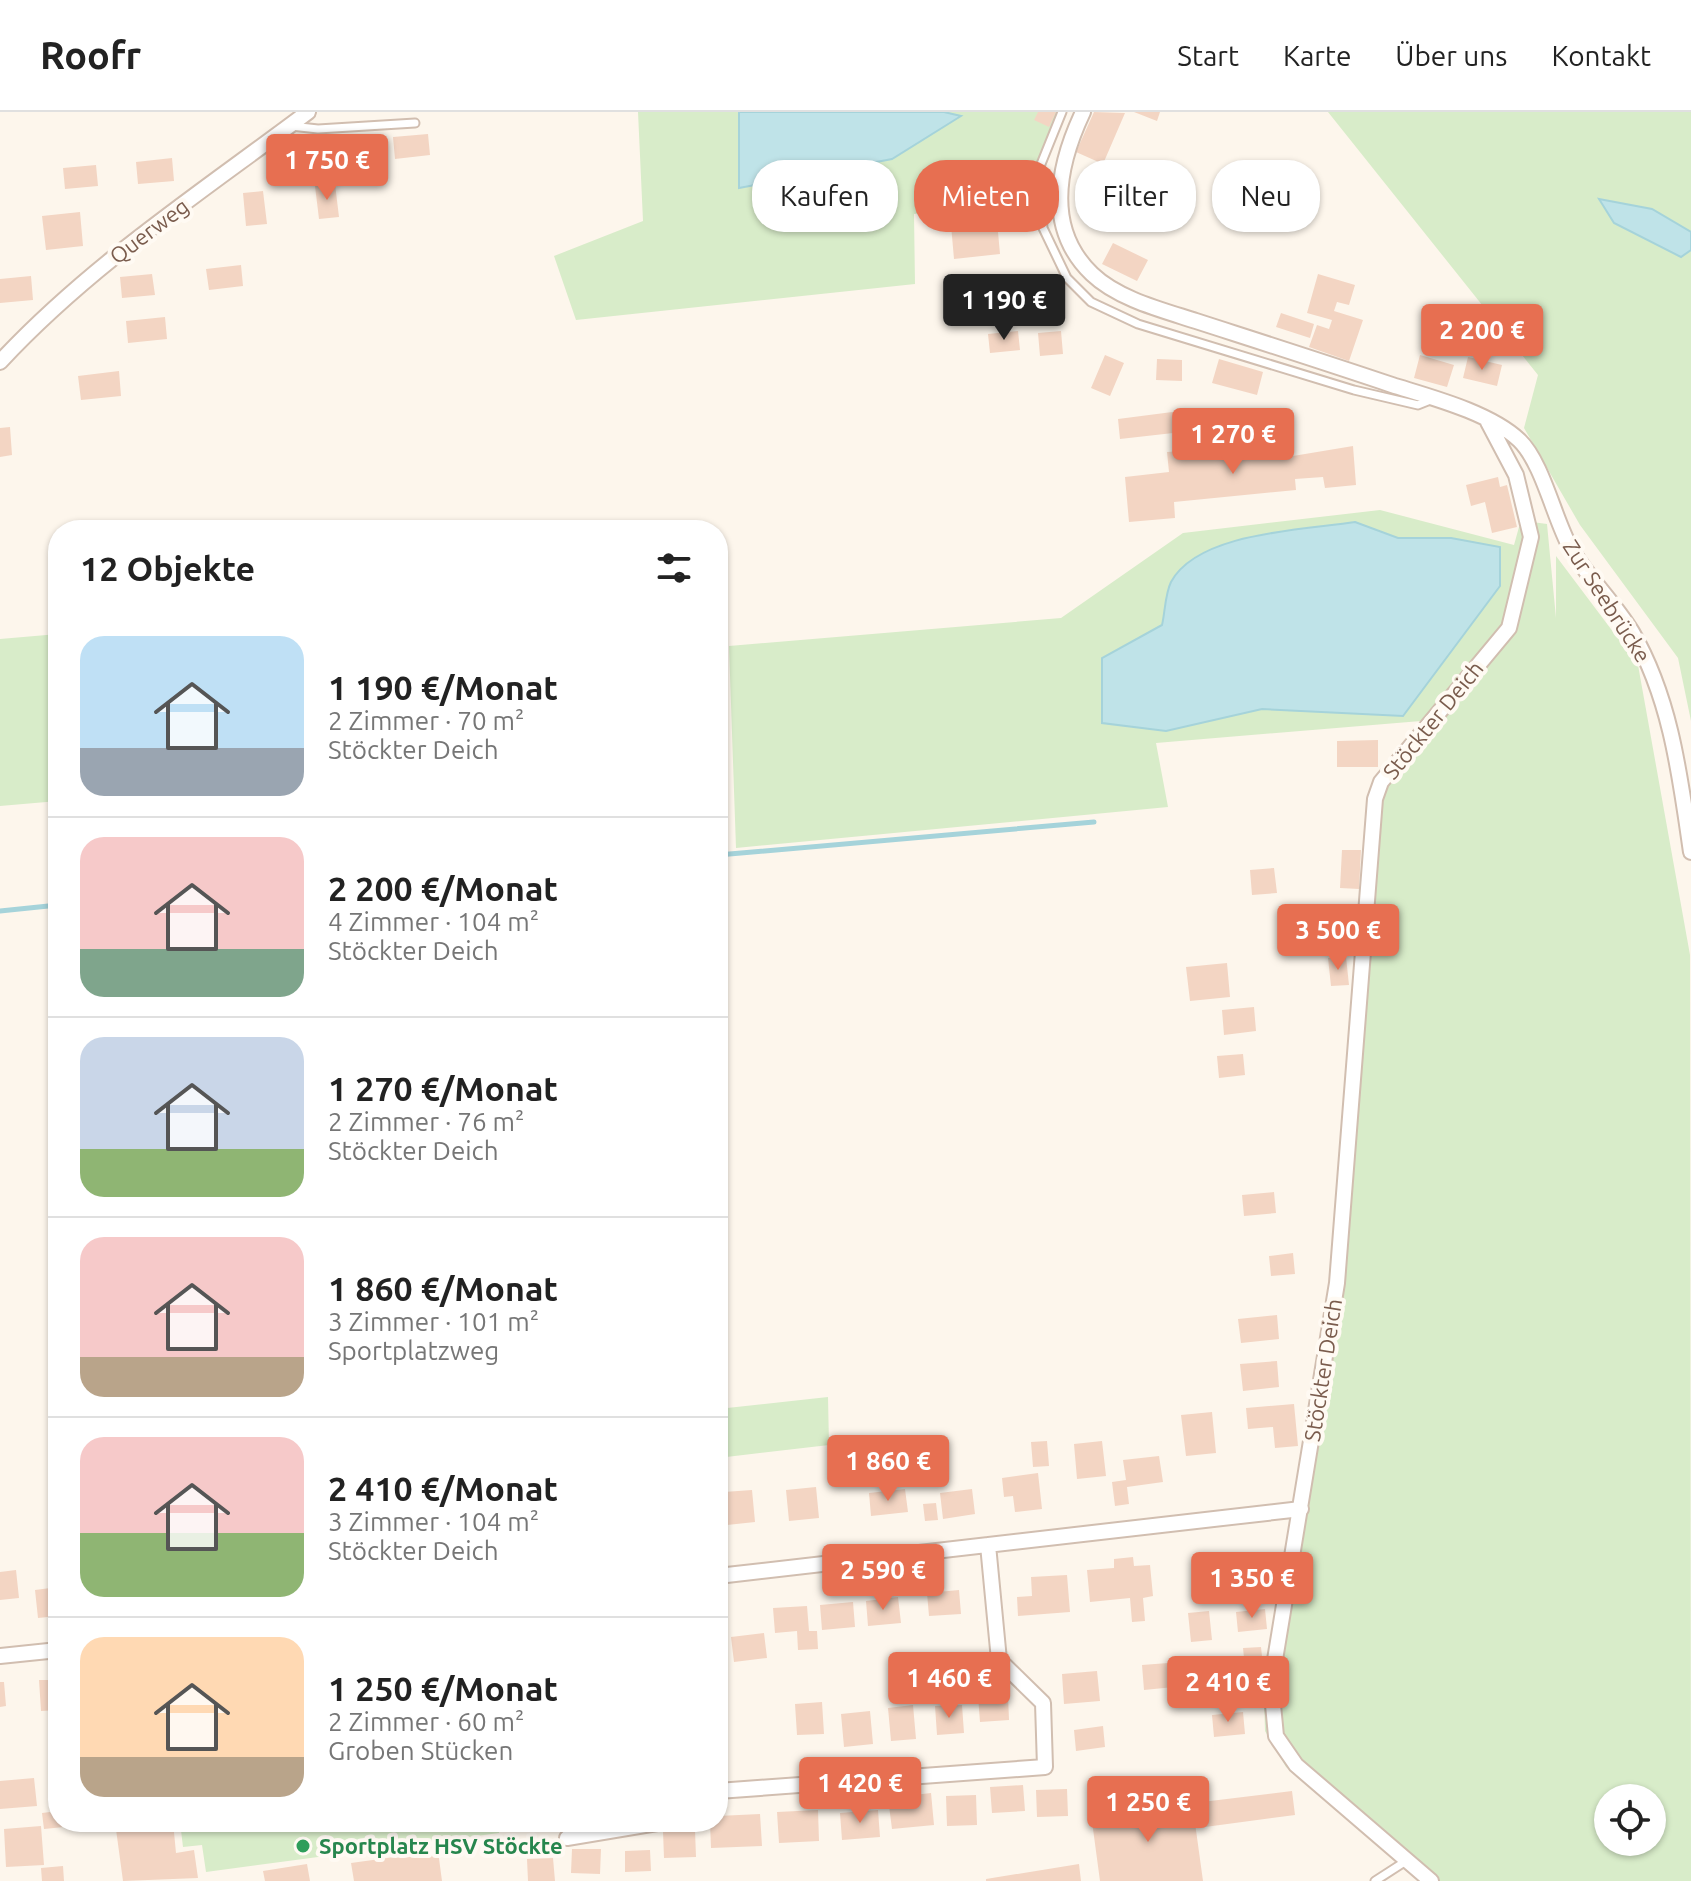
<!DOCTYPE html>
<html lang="de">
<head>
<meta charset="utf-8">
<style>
  :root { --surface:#fff; --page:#f6f6f6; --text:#222; --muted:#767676; --line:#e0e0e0; --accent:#e76f51 }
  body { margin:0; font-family:Ubuntu,sans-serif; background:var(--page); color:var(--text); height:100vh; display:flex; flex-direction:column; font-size:30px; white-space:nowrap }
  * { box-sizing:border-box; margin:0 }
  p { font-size:26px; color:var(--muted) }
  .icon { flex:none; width:44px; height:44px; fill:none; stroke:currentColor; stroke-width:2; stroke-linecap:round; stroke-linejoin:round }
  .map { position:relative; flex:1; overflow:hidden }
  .details { position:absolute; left:48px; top:408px; width:680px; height:1312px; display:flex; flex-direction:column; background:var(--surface); border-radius:32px; box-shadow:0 2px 6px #0004 }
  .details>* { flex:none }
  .hud { position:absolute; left:752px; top:48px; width:760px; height:72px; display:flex; gap:16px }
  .fabs { position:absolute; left:1594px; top:1672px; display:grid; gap:16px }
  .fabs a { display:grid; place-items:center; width:72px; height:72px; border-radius:50%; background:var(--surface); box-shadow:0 2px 6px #0004; font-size:40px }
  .price { position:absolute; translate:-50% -68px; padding:0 18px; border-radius:8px; background:var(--accent); color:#fff; font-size:26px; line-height:52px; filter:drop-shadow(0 2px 4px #0008) }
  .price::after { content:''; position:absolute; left:50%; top:48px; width:24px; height:18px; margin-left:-12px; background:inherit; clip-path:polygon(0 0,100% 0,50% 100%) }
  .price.selected { background:#222; color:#fff }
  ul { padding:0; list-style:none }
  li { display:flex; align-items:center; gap:24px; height:200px; padding:0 32px }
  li+li { border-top:2px solid var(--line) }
  li span { display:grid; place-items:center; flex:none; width:224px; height:160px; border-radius:24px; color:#555 }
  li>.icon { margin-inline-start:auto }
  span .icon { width:96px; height:96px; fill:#fffc; stroke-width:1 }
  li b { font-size:34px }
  h2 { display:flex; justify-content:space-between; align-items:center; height:96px; padding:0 32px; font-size:34px }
  .pill { padding:0 28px; border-radius:32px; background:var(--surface); box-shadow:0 2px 6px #0004; font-size:28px; line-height:72px }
  .pill.selected { background:var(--accent); color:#fff }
  header { display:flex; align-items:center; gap:48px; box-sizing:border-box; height:112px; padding:0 40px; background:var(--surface); border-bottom:2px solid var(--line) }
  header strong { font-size:38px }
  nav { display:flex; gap:44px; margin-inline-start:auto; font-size:28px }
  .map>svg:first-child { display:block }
  .green { fill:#d8ecc9; fill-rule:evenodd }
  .water { fill:#bfe3e8; stroke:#a5d3da; stroke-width:2 }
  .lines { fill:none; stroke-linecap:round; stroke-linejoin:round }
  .stream { stroke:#a5d3da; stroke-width:5 }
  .building { fill:#f3d5c3 }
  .service-casing { stroke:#d1beb0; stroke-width:11 }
  .minor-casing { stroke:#d1beb0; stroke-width:18 }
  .service { stroke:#fff; stroke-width:7 }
  .minor { stroke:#fff; stroke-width:14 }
  .leisure-dot { fill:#2e9e5b; stroke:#fffaf3; stroke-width:3 }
  .labels { text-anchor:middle; stroke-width:8; stroke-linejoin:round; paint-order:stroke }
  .street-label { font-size:22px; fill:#7a5c4d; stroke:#fffaf3 }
  .leisure-label { font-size:22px; font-weight:bold; fill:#27864d; stroke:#fffaf3; text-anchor:start }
</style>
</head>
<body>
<header>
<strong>Roofr</strong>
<nav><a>Start</a><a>Karte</a><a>Über uns</a><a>Kontakt</a></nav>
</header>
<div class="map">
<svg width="1691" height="1769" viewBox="0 0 1691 1769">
  <rect width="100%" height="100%" fill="#fdf6ec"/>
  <!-- green -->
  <path class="green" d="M638,0H739V76L960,4L944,0H1059L1037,53V89L914,102L915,172L576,208L554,144L643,109Z
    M1328,0H1691V120L1652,97L1680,145L1691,138V609L1678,546L1580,413L1524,316L1538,263Z
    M1380,398L1514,433L1519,415L1532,410L1547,412L1556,506V444L1638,553L1690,843L1691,1769H1426L1286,1655L1265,1619L1264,1585L1329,1187L1371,679L1421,609L1156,631L1168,695L736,736L729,534L1061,506L1183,421ZM1355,410L1398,426H1451L1402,604L1262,597L1166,619L1102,546L1162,513L1317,416ZM1608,1686H1652V1730H1608Z
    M58,522V689L0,694V527Z
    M828,1285L829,1333L718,1346V1297Z
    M180,1710H498L499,1721L206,1760L202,1733L183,1735Z"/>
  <!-- water -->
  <path class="water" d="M739,0H944L961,4L892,47L739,76Z
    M1599,87L1652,97L1691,120V138L1681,145L1614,111Z
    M1355,410L1398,426H1451L1500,435V474L1403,604L1262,597L1166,619L1102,611V546L1162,513C1165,501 1165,482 1171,470C1198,420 1304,418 1355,410Z"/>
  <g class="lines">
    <!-- stream -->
    <path class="stream" d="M718,743L1094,710
      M0,799L58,793"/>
  </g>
  <!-- building -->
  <path class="building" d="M1038,0H1056L1049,15L1034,8Z
    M1094,0L1125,1L1103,52L1076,40Z
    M1134,0H1160L1157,9Z
    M428,22L430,43L395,47L393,25Z
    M345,25L347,49L319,52L317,28Z
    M172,46L174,69L138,72L136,50Z
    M96,53L98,74L65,77L63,56Z
    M335,72L339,105L319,107L315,74Z
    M263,79L267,112L246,114L243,81Z
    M80,100L83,134L46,138L42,104Z
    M997,109L1000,142L954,147L951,113Z
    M1113,131L1148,148L1137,169L1102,152Z
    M241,153L243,174L209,178L206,157Z
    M152,162L155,183L122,186L120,165Z
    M1318,162L1355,173L1349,193L1337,190L1334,199L1363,208L1349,249L1309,235L1317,213L1329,217L1332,208L1307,201Z
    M31,164L33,188L0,191V167Z
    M1037,170L1039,195L1014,197L1012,172Z
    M992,176L993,195L969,197L967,178Z
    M1281,201L1314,212L1310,226L1276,215Z
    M165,205L167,227L128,231L126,209Z
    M1018,219L1020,238L990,241L988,222Z
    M1061,219L1063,242L1040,244L1038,221Z
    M1105,243L1124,251L1110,284L1091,276Z
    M1420,243L1454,253L1447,275L1414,266Z
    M1468,245L1502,253L1497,274L1463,266Z
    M1157,247L1182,248V269L1156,268Z
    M1219,247L1263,260L1257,283L1212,271Z
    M119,259L121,284L81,288L78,264Z
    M1180,299L1182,320L1120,327L1118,307Z
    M10,315L12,343L0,345V316Z
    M1292,331L1293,344L1353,334L1356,373L1325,376L1323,365L1295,367L1296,378L1174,390L1175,406L1129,410L1125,365L1169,360L1167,340Z
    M1498,365L1500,375L1507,373L1517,415L1492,421L1485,390L1471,394L1466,373Z
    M1378,628V655H1337V629Z
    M1342,738H1361L1359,777L1340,776Z
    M1274,756L1277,781L1252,783L1250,758Z
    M1346,845L1349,873L1331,874L1328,846Z
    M1227,851L1230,885L1190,889L1186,855Z
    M1254,895L1256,919L1224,923L1222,898Z
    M1243,942L1245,963L1219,966L1217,944Z
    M1274,1080L1276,1101L1244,1104L1242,1083Z
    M1293,1141L1295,1162L1271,1164L1269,1144Z
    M1277,1203L1279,1227L1241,1231L1238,1207Z
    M1277,1249L1279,1275L1243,1279L1240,1252Z
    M1294,1292L1298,1334L1275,1336L1273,1315L1248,1317L1246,1296Z
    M1212,1300L1216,1341L1186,1344L1181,1303Z
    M1047,1329L1049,1354L1033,1355L1031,1330Z
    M1102,1329L1106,1364L1077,1367L1074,1332Z
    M1159,1344L1163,1370L1127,1375L1129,1392L1115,1394L1112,1370L1126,1368L1123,1348Z
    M1038,1361L1042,1397L1015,1400L1013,1384L1004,1385L1002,1366Z
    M816,1375L819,1406L789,1409L786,1378Z
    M905,1377L908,1400L871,1404L869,1381Z
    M972,1377L975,1402L943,1407L940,1381Z
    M752,1378L755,1410L727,1413L724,1380Z
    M936,1391L938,1408L925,1409L923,1392Z
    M1233,1441L1237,1469L1211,1471L1207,1444Z
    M1133,1445L1134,1454L1150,1453L1153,1484L1143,1486L1145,1509L1132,1510L1130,1486L1090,1490L1087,1458L1114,1456V1447Z
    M53,1452H58V1469H55Z
    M16,1458L19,1486L0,1488V1460Z
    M1067,1463L1070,1500L1018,1504L1017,1485L1032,1484L1031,1465Z
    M58,1475V1504L38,1506L35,1478Z
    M959,1478L961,1502L929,1504L927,1481Z
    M898,1485L901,1511L868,1514L866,1489Z
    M853,1490L855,1515L822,1518L820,1493Z
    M807,1494L809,1519H817L818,1537L798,1538L797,1519L775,1521L773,1496Z
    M1265,1497L1267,1517L1238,1520L1236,1500Z
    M1209,1499L1212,1528L1191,1530L1188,1501Z
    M764,1521L767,1546L734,1550L731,1525Z
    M1261,1535L1264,1563L1246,1565L1243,1536Z
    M1181,1550L1184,1574L1144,1578L1142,1553Z
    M1097,1559L1100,1589L1064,1592L1062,1562Z
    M39,1568H58V1598L41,1599Z
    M0,1570H4L6,1594L0,1595Z
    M718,1579H725L726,1609H718Z
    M1008,1583L1009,1608L980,1610L978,1584Z
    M822,1590L824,1622L797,1623L795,1592Z
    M913,1593L916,1627L891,1629L888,1596Z
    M962,1593L964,1621L937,1623L935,1594Z
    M870,1599L873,1632L844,1635L841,1602Z
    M1243,1600L1245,1622L1214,1625L1212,1603Z
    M1103,1614L1105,1635L1076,1639L1074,1618Z
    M34,1666L37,1694L0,1697V1669Z
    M1023,1673L1025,1699L992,1701L990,1675Z
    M1067,1677L1068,1704L1037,1705L1036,1678Z
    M1292,1679L1295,1703L1205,1715L1202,1690Z
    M931,1681L934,1713L892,1717L888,1686Z
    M976,1683L977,1713L947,1714L946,1684Z
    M1192,1689L1203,1769H1100L1091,1702Z
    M818,1698L819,1729L779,1731L777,1700Z
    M878,1698L880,1725L842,1728L840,1701Z
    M58,1699V1710H63L64,1715L44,1717L42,1701Z
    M760,1702L762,1734L711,1736L710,1710H718V1704Z
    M115,1710H173L176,1741L194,1738L198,1766L123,1769Z
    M41,1714L44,1753L6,1755L4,1717Z
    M695,1718L696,1745L664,1746L663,1719Z
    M572,1737H601L600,1762L571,1761Z
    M650,1738L651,1759L625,1760V1739Z
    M438,1739L442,1769H354L351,1751Z
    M553,1746L555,1769H528L527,1747Z
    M307,1752L310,1769H265L263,1759Z
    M1079,1752L1081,1769H986V1767Z
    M63,1754L64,1769H42L41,1756Z"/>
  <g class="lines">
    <defs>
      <path id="service" d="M1062,0L1039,57L1043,116L1067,166L1091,190L1138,212L1354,278L1418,293L1433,287
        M291,14L318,17L415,11
        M1205,1484L1228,1475L1288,1471
        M1196,1580L1271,1572
        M1375,1769L1406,1749"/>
      <path id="minor" d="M1083,0C1058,53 1044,116 1092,162C1118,187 1162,198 1196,209C1261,230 1327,251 1392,273C1430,285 1489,300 1519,328C1543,351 1554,407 1571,437C1588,466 1614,490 1632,520C1671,587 1680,664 1691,740
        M0,250C90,153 203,79 308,0
        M718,1464L1301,1397
        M0,1544L58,1538
        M718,1679L1045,1655L1043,1591L999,1548L988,1433
        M567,1726L663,1710
        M1431,1769L1296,1653L1276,1624L1271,1572L1337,1171L1375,687L1381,670L1509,516L1531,425L1516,363L1488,310"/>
    </defs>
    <!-- service casing -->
    <use href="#service" class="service-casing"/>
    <!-- minor casing -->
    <use href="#minor" class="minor-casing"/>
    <!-- service -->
    <use href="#service" class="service"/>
    <!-- minor -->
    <use href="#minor" class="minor"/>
  </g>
  <!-- markers -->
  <circle class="leisure-dot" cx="303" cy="1734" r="8"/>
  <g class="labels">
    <!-- street labels -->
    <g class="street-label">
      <text transform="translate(149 119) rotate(-37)" y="8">Querweg</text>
      <text transform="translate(1607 489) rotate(57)" y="8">Zur Seebrücke</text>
      <text transform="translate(1433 608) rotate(-51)" y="8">Stöckter Deich</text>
      <text transform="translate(1323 1258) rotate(-81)" y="8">Stöckter Deich</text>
    </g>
    <!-- leisure labels -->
    <g class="leisure-label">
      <text x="319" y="1742">Sportplatz HSV Stöckte</text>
    </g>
  </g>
</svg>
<div class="fabs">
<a><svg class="icon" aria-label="locate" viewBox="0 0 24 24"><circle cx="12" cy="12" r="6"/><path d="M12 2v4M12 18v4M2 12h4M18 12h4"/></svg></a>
</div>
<b class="price" style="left:327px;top:90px">1 750 €</b>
<b class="price selected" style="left:1004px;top:230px">1 190 €</b>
<b class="price" style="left:1482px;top:260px">2 200 €</b>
<b class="price" style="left:1233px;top:364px">1 270 €</b>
<b class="price" style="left:1338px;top:860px">3 500 €</b>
<b class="price" style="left:888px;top:1391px">1 860 €</b>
<b class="price" style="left:883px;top:1500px">2 590 €</b>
<b class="price" style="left:1252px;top:1508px">1 350 €</b>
<b class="price" style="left:949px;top:1608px">1 460 €</b>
<b class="price" style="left:1228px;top:1612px">2 410 €</b>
<b class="price" style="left:860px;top:1713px">1 420 €</b>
<b class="price" style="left:1148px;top:1732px">1 250 €</b>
<div class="hud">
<a class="pill">Kaufen</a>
<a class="pill selected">Mieten</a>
<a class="pill">Filter</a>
<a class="pill">Neu</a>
</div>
<section class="details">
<h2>12 Objekte<svg class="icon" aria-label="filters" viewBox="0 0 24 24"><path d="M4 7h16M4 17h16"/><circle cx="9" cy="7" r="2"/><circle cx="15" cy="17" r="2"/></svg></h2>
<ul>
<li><span style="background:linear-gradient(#bfe0f5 70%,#9aa5b1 0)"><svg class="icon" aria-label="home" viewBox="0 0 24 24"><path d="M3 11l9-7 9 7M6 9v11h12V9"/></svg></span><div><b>1 190 €/Monat</b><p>2 Zimmer · 70 m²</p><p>Stöckter Deich</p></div></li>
<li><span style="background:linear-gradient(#f6c9c9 70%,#7fa58c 0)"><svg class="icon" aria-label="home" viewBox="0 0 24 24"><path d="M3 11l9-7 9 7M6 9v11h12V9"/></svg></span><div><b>2 200 €/Monat</b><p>4 Zimmer · 104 m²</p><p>Stöckter Deich</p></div></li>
<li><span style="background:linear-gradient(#c9d6e8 70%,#8fb573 0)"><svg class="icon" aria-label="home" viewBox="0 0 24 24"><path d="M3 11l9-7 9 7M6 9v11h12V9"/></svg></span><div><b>1 270 €/Monat</b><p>2 Zimmer · 76 m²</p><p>Stöckter Deich</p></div></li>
<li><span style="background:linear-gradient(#f6c9c9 75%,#b9a48a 0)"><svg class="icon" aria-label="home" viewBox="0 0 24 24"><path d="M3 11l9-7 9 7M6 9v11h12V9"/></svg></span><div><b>1 860 €/Monat</b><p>3 Zimmer · 101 m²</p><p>Sportplatzweg</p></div></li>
<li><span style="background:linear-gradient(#f6c9c9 60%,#8fb573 0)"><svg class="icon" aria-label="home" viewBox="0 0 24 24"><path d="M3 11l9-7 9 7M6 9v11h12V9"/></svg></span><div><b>2 410 €/Monat</b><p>3 Zimmer · 104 m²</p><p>Stöckter Deich</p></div></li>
<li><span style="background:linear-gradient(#ffd9b3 75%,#b9a48a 0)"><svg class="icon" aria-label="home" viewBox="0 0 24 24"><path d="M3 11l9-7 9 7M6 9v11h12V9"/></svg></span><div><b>1 250 €/Monat</b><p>2 Zimmer · 60 m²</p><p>Groben Stücken</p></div></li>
</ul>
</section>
</div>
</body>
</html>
